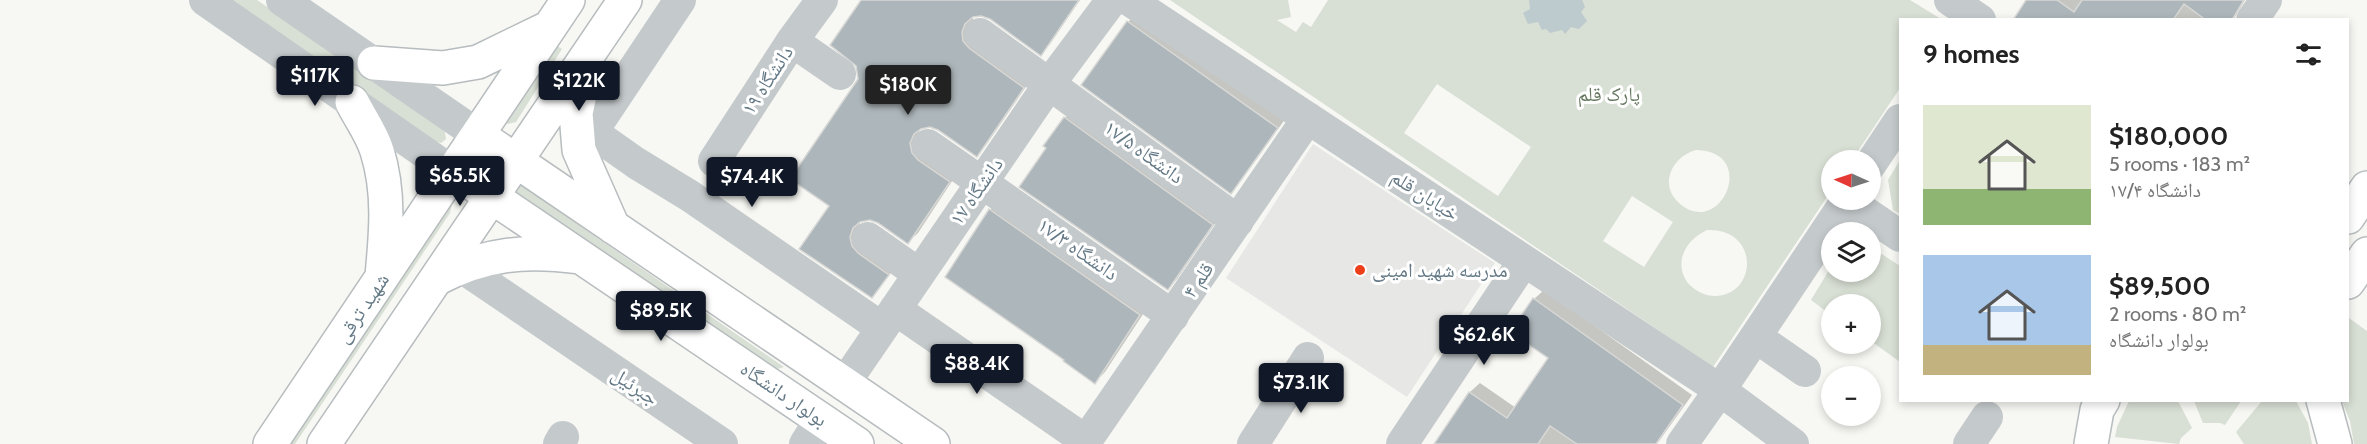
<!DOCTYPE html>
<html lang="en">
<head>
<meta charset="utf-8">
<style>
  :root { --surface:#fff; --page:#f6f6f6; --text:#222; --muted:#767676; --accent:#111827 }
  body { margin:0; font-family:Cabin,"Noto Naskh Arabic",sans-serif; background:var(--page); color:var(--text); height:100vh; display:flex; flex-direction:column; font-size:22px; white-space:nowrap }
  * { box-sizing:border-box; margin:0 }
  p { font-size:20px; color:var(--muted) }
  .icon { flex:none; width:33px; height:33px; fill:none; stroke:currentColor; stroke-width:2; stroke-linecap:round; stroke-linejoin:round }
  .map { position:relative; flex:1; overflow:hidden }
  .side { position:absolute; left:1899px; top:18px; width:450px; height:384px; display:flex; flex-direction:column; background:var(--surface); border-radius:0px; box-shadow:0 3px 9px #0003 }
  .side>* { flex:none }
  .needle { width:39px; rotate:273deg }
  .buttons { position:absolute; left:1821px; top:150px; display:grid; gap:12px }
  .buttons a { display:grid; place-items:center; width:60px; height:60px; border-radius:50%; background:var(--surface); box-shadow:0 3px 9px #0003; font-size:30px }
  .price { position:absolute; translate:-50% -51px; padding:0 14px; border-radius:6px; background:var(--accent); color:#fff; font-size:20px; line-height:39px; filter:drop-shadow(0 2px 3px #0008) }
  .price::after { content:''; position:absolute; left:50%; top:36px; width:18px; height:14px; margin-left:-9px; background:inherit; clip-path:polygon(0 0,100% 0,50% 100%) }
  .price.on { background:#222; color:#fff }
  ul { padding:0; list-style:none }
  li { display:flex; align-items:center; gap:18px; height:150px; padding:0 24px }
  li span { display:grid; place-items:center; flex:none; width:168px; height:120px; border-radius:0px; color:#555 }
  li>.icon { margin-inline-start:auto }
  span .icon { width:72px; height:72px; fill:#fffc; stroke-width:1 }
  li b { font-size:26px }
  h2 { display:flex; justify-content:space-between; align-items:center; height:72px; padding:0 24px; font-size:26px }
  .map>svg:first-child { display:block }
  .built { fill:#e7e8e6 }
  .green { fill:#d8dfd4; fill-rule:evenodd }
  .water { fill:#bdcace }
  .shadow { fill:#0003 }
  .building { fill:#adb6ba; stroke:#d8d8d6; stroke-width:1.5 }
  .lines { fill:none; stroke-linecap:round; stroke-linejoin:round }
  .major-casing { stroke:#b7bcbf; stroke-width:36 }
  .minor { stroke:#c4c9cb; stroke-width:32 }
  .major { stroke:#fff; stroke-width:33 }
  .poi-dot { fill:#ee3f1b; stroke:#fff; stroke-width:2 }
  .labels { text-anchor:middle; stroke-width:6; stroke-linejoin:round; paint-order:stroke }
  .street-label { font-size:20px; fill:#647986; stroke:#fff }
  .park-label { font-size:20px; fill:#66785f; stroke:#fff }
  .poi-label { font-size:20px; fill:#647986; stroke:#fff; text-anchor:start }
</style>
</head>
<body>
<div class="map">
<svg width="2367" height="444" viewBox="0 0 2367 444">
  <rect width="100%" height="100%" fill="#f7f7f3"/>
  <!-- built -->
  <path class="built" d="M1313,144L1495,263L1407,397L1226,278Z"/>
  <!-- green -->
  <path class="green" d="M228,0H257L444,127L446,139L441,143L433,141Z
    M1170,0H1288L1291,17L1277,20L1296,32L1303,22L1311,27L1328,0H1910L1941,19L1900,20V88L1852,160H1832L1831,191L1713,367ZM1437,84L1531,147L1498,196L1404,133ZM1696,150C1760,151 1720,240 1679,203C1658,184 1673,156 1696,150ZM1632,196L1673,222L1644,267L1603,241ZM1707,230C1760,228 1758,295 1715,296C1704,296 1694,290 1687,282C1673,261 1687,239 1707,230Z
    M551,42L562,49L516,122L508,124L504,122Z
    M1900,160V214L1893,210L1888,180Z
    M518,183L784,367L771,371L513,194Z
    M449,198L453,201L450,213L295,444H281Z
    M1871,247L1900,266V362L1871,341L1870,304H1832L1831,315L1811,300L1831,267L1832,272H1870Z
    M2349,318L2367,331V444H2354L2350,421L2342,401L2348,400V321Z
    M2129,401H2178L2192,428L2181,438L2179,444L2115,437L2117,427Z
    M2194,401H2241L2225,425L2220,423H2203Z
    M2262,401H2296L2308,423L2312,444H2244L2236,432Z"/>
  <!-- water -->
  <path class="water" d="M1529,0H1582L1585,7L1581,12L1587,21L1579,29L1571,27L1565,34L1562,30L1550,33L1546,29L1542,30L1538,22L1528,24L1523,13L1530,9Z"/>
  <!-- shadow -->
  <path class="shadow" d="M863,0H1080L1050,44L1040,54L991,18L981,15L973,16V31L1032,78L986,145L976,155L939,129L930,126L921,127L919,132L921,143L958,172L918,233L908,242L879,222L870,219L861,220L859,226L897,265L872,296L831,206L859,79Z
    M2027,0H2245L2233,20H2017Z
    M1138,13L1286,118L1240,182L1231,192L1128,22Z
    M1074,108L1221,215L1177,279L1168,288L1048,148L1065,118Z
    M1000,201L1149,305L1105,372L1095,382L990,210Z
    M1544,290L1692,395L1657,444H1435L1470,392L1480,383L1516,408L1550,358L1534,299Z"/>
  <!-- building -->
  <path class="building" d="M861,0H1079L1041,56L990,19L981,16L973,17L965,24L962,32L963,41L969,48L1024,88L977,157L938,130L930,127L921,129L914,134L910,143L912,153L918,160L950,182L908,244L878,223L870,220L860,222L853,228L850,237L852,246L858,253L889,275L872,298L799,249L829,206L790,179L858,79L856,66L830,45Z
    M2026,0H2057L2074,12L2082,0H2244L2232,20H2206L2184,4L2173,20H2013Z
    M1127,21L1278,128L1231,194L1081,85Z
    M1064,117L1213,225L1168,290L1019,187L1046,148L1043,146Z
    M989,209L1140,315L1095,384L1063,361L1064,360L945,277Z
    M1533,298L1683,405L1656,444H1577L1550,426L1538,444H1434L1469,392L1507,418L1548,358L1510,332Z"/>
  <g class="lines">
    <defs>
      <path id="major" d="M374,63L443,68L478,62L550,27
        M586,67L576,113L579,150L613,227
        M352,102C360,118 372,134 377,151C390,192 386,234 382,276
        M478,135L933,444
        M476,186L857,444
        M2348,217L2367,188
        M436,279C485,253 526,250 579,257
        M2348,282L2367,254
        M2323,400L2335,444
        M270,444L568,0
        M324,444L625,0
        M2091,444L2097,410L2103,400"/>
    </defs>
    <!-- major casing -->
    <use href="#major" class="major-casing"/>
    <!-- minor -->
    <path class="minor" d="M205,0L454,173
      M282,0L478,135
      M1129,0L1720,390L1793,444
      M1950,0L1980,20
      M2252,20L2266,0
      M980,34L1238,221
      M792,41L840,74
      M592,132L636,163L690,196L882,328
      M928,145L1173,316
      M580,150L680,0
      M714,161L792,41L822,0
      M1870,165L1900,120
      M1847,200L1900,236
      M868,238L919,274
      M460,266L722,444
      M895,309L1086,441L1308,118
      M1756,337L1805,371
      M844,384L1050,83L1112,0
      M559,444L563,437
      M805,444L821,419
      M1253,444L1308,358
      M1402,444L1524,261
      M1682,444L1720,390L1847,200
      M1969,444L1987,417"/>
    <!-- major -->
    <use href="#major" class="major"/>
  </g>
  <!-- markers -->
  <circle class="poi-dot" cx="1360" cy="270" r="6"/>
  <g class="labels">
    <!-- street labels -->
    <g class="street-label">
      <text transform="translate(767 80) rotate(-57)" y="7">دانشگاه ۱۹</text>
      <text transform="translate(1144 152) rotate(36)" y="7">دانشگاه ۱۷/۵</text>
      <text transform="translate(976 191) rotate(-55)" y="7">دانشگاه ۱۷</text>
      <text transform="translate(1425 195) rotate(33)" y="7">خیابان قلم</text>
      <text transform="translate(1078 249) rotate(35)" y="7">دانشگاه ۱۷/۳</text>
      <text transform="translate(1198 280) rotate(-56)" y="7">قلم ۴</text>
      <text transform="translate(362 308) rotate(-56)" y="7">شهید ترقی</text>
      <text transform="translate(635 386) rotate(34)" y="7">جبرئیل</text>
      <text transform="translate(784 394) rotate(34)" y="7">بولوار دانشگاه</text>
    </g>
    <!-- park labels -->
    <g class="park-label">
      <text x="1609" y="101">پارک قلم</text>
    </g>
    <!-- poi labels -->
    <g class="poi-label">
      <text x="1372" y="277">مدرسه شهید امینی</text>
    </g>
  </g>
</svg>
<div class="buttons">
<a><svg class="needle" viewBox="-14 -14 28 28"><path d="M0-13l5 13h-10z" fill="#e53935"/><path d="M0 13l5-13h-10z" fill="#767676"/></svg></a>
<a><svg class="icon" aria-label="layers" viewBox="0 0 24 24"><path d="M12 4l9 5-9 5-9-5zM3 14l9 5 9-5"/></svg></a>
<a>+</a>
<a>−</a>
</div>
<b class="price" style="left:315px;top:107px">$117K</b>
<b class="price" style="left:579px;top:112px">$122K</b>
<b class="price on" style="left:908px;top:116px">$180K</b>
<b class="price" style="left:460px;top:207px">$65.5K</b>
<b class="price" style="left:752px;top:208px">$74.4K</b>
<b class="price" style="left:661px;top:342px">$89.5K</b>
<b class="price" style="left:1484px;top:366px">$62.6K</b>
<b class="price" style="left:977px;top:395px">$88.4K</b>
<b class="price" style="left:1301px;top:414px">$73.1K</b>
<section class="side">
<h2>9 homes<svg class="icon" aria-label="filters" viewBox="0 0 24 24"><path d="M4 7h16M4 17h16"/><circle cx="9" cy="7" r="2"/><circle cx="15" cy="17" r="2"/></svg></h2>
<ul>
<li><span style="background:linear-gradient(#dfe7d0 70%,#8fb573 0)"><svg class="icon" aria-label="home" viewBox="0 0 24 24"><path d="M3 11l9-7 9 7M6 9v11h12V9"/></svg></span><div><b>$180,000</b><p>5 rooms · 183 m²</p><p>دانشگاه ۱۷/۴</p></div></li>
<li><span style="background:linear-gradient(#a9c7e8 75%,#c2b280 0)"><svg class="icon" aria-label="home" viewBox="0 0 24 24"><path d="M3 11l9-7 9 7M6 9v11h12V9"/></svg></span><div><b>$89,500</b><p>2 rooms · 80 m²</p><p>بولوار دانشگاه</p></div></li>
</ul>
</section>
</div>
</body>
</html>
